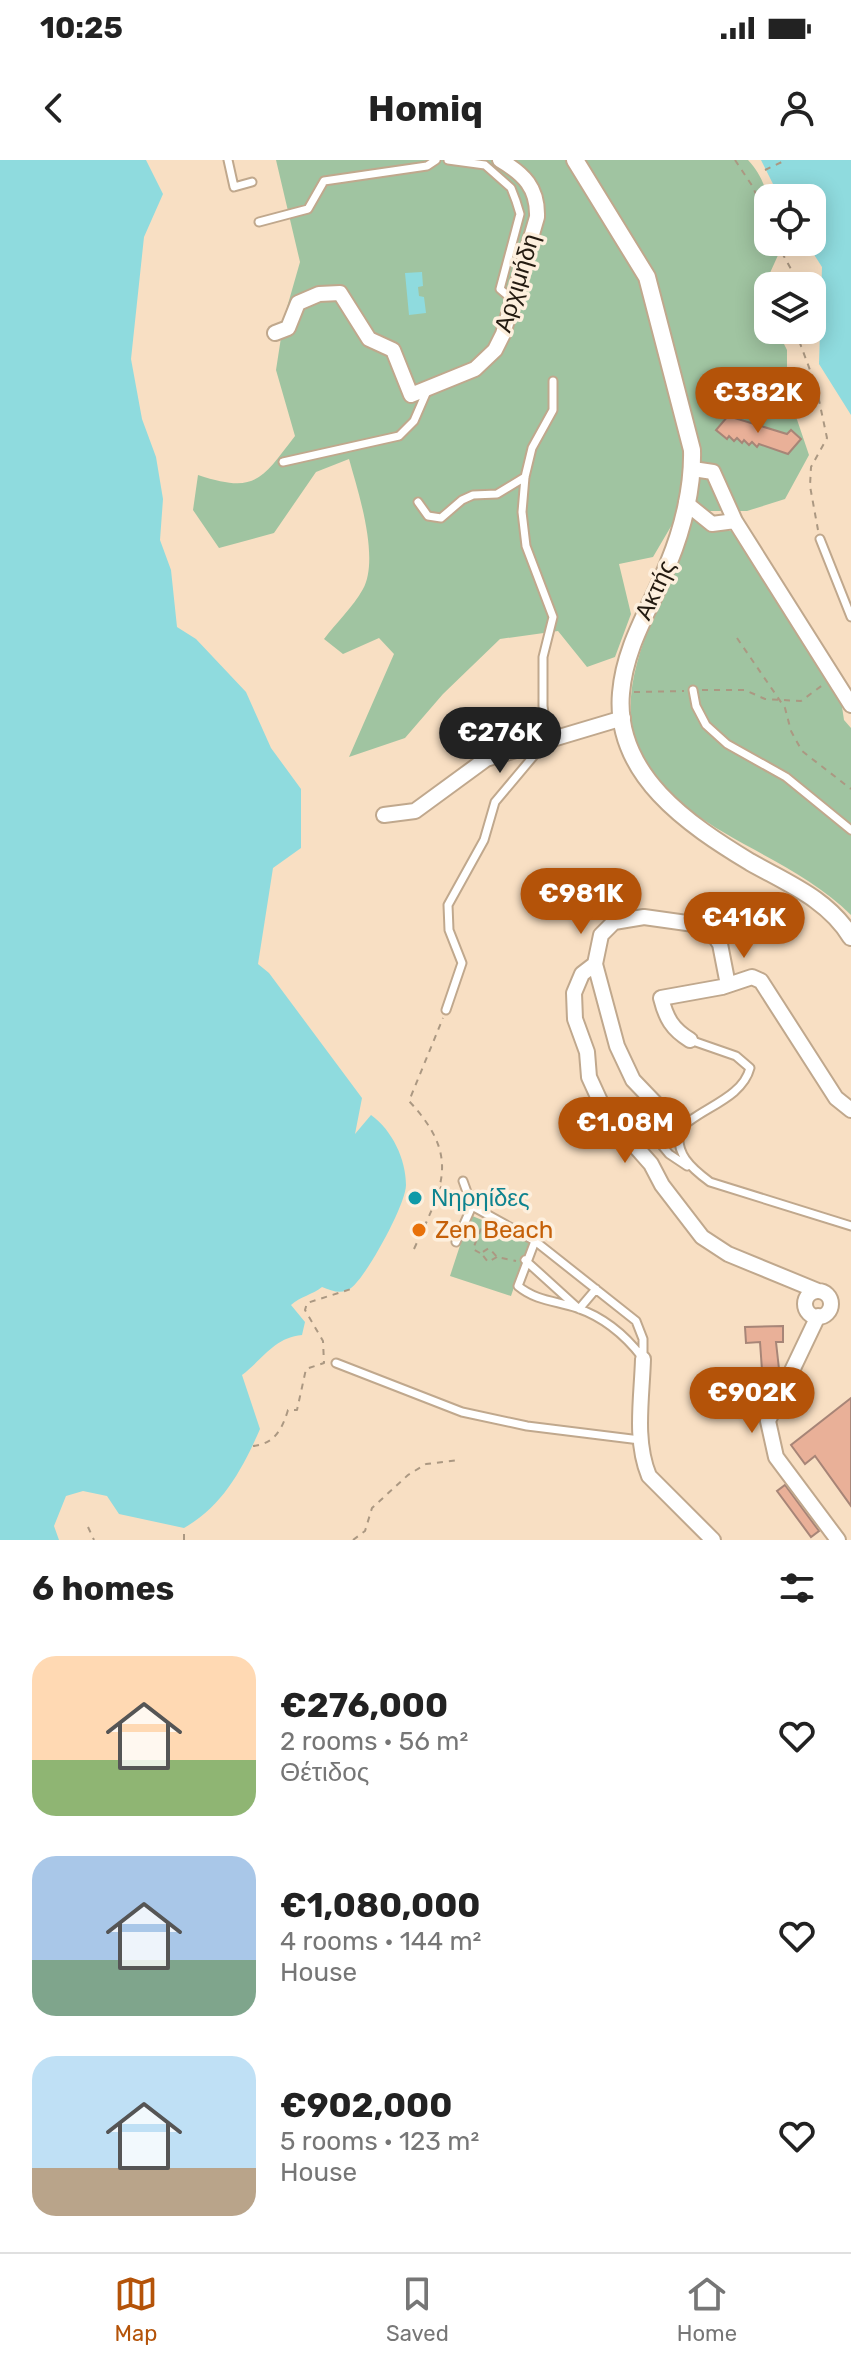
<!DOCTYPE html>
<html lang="en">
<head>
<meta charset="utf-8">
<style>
  :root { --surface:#fff; --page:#f2f2f2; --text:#222; --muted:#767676; --line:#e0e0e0; --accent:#b45309 }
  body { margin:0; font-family:Rubik,sans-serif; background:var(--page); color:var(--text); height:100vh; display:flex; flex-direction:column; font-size:30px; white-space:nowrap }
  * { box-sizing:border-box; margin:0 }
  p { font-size:26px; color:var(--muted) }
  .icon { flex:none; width:44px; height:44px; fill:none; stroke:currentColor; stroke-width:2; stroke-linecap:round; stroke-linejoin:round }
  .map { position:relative; height:1380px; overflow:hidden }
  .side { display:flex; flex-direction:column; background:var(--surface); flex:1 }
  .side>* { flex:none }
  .controls { position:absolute; left:754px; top:24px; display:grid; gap:16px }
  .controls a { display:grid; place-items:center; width:72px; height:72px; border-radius:16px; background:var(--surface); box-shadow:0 4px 20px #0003; font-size:40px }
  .price { position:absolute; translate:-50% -68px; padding:0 18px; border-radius:28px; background:var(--accent); color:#fff; font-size:26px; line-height:52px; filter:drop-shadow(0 2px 4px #0008) }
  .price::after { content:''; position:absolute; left:50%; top:48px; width:24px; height:18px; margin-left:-12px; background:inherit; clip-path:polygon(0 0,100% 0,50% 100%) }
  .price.on { background:#222; color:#fff }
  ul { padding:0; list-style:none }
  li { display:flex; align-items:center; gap:24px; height:200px; padding:0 32px }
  li span { display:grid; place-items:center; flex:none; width:224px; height:160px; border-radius:24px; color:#555 }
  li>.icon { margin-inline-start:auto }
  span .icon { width:96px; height:96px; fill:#fffc; stroke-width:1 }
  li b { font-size:34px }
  h2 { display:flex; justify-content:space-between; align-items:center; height:96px; padding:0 32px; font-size:34px }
  .status { display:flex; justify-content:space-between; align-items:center; height:56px; padding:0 40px; background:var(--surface); direction:ltr }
  .status svg { height:22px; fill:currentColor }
  header { display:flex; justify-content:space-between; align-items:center; height:104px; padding:0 32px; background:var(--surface); font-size:36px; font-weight:700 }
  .tab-bar { display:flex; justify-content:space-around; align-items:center; height:112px; border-top:2px solid var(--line); background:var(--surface); font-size:22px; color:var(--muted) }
  .tab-bar a { display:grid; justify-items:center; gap:4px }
  .tab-bar .on { color:var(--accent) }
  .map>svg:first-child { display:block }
  .green { fill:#a0c4a1 }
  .water { fill:#8fdbde }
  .building { fill:#e9b098; stroke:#a78577; stroke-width:2 }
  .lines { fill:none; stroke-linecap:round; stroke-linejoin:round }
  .service-casing { stroke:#c0a88d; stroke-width:11 }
  .minor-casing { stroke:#c0a88d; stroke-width:18 }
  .tertiary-casing { stroke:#c0a88d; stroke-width:20 }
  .path { stroke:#ab9882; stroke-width:2; stroke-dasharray:6 6; stroke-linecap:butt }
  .service { stroke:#fff; stroke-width:7 }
  .minor { stroke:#fff; stroke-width:14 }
  .tertiary { stroke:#fff; stroke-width:16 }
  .culture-dot { fill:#0f9aa8; stroke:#fdefdd; stroke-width:3 }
  .food-dot { fill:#e8710a; stroke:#fdefdd; stroke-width:3 }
  .labels { text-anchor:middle; stroke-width:7; stroke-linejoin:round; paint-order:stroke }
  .street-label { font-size:24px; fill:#231a10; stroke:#fdefdd }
  .culture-label { font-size:24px; fill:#0d838f; stroke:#fdefdd; text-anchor:start }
  .food-label { font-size:24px; fill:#c56008; stroke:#fdefdd; text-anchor:start }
</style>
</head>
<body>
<div class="status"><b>10:25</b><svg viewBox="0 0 49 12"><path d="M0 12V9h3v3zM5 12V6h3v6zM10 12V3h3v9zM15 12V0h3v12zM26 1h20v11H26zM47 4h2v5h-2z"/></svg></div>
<header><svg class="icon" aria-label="back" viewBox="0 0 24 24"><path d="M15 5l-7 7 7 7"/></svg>Homiq<svg class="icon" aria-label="person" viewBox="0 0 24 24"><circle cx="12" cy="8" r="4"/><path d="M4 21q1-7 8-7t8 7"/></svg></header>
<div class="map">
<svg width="851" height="1380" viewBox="0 0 851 1380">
  <rect width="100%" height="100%" fill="#f8dfc3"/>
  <!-- green -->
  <path class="green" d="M276,0H748C772,26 768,48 768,82H784L760,135L768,151V170H777L787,190V230L809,295L785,339L747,351H680L653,397L619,404L631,454L615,497L587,507L558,471L500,479L443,534L405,578L349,597L394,494L379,478L343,494L324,479C336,463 353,447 363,429C380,398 358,331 349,299L316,312L274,373L219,388L193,350L198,315C256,334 261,320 295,276L276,210L284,158L300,102Z
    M694,357L711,371H734L841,540L844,560L851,568V755C815,719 767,698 723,672C565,579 648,486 694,357Z
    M470,1055L530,1080L511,1136L450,1116Z"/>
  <!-- water -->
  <path class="water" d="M0,0H146L163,34L144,77L131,199L142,259L156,297L163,339L160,380L171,410L177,467L196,479L246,532L271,588L301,629V688L273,708L258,804L269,813L362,938L355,974L371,955C392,970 406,999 406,1025C406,1044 367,1116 351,1128C342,1135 332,1131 322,1127C312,1135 301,1136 291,1145L305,1162L302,1175C275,1177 262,1200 242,1215L260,1269C243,1308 223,1346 184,1368L119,1354L107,1336L83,1331L66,1336L54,1366L59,1380H0Z
    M761,0H851V255L819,204L822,107L806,82H812V38H780Z
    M422,112L423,126L418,127L419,136L424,137L426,153L409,155L405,113Z"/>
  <!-- building -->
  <path class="building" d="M728,256L787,274L791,270L801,279L788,294L759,284L757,287L752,282L749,285L744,280L742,283L737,278L734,281L729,276L727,279L716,270Z
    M783,1166V1182H776L779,1209L762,1210L760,1182L746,1183L745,1167Z
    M851,1238V1346L815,1296L805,1304L791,1285Z
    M785,1325L819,1371L811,1377L777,1331Z"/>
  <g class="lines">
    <defs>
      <path id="service" d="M228,0L234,27L252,22
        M448,0L485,5L511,28L516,41L520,54L500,129L513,140
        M259,62L308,49L324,21L427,6L436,0
        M283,302L399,276L414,261L427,231
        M418,342L428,356L441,358L462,340L473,335L497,334L525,317
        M820,379L851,457
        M693,530L696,546L706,565L727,584L786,617L851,670
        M548,580L543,546V497L553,457L526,386L522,352L525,317L532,288L553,250V221
        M446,850L462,803L449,770L448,745L484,680L495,642L542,586
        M690,880L736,896L750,908C742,939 700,948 680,969C674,993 691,1008 710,1022L851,1066
        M641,960L669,994L687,1006
        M463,1021L472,1046L535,1081L636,1161L643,1179V1199
        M535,1081L518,1126C536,1141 556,1141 577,1148C603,1157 625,1175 642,1197
        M456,1082L472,1046
        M525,1100L579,1149L596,1129
        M336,1203L462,1252L527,1266L640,1280"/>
      <path id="minor" d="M275,173L288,168L298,143L319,134L340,133L369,179L393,190L411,235L475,209L495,190L503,174L537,57C538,28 524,14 500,0
        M693,309L713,312L735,361
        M686,343L712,364L735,361L851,545
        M384,655L415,651L486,599L623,558
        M595,804L582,814L574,833L575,859L587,892L589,917L605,952L651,1004L662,1025L702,1077L728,1094L818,1131
        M690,880C672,869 666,858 661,838L722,827L752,817L761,821L836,938L851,950
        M680,969L633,920L617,886L595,804L601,775L614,762L644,757L708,766L720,784L728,825
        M805 1144a13 13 0 1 1 26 0a13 13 0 1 1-26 0Z
        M818,1156L768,1261L776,1297L838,1380
        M643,1199C642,1237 634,1280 649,1316L713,1380"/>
      <path id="tertiary" d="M575,0L647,117L692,290C693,327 683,368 669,402C652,446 625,484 621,533C614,615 689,665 750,702C787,723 828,739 851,777"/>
    </defs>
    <!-- service casing -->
    <use href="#service" class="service-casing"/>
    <!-- minor casing -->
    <use href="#minor" class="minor-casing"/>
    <!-- tertiary casing -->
    <use href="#tertiary" class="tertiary-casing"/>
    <!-- path -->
    <path class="path" d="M735,0L753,27L768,63
      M765,10L786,0
      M776,82L796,118V126
      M795,170L816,226L827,278L811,307L810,326L818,370
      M737,478L785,548L791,571L802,591L851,629
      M702,530H745L765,539L801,541L824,524
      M634,532L684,531
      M440,1027L459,1037
      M414,1089C443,1026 461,997 409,941L443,858
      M480,1093L473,1089L484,1061
      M497,1097L488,1102L481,1093L489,1088L497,1097L516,1101
      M253,1286C274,1284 282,1270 288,1250H297L306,1209L324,1203L323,1181L305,1150L307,1143L351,1129
      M88,1367L94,1380
      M184,1380V1368
      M353,1380L365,1371L372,1348L408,1315L426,1304L459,1300"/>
    <!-- service -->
    <use href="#service" class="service"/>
    <!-- minor -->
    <use href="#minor" class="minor"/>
    <!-- tertiary -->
    <use href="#tertiary" class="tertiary"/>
  </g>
  <!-- markers -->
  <circle class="culture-dot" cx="415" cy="1038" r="8"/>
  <circle class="food-dot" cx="419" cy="1070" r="8"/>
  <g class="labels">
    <!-- street labels -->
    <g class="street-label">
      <text transform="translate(517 123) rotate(-73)" y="8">Αρχιμήδη</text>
      <text transform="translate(655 430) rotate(-65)" y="8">Ακτής</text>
    </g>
    <!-- culture labels -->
    <g class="culture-label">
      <text x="431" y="1046">Νηρηίδες</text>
    </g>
    <!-- food labels -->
    <g class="food-label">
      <text x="435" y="1078">Zen Beach</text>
    </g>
  </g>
</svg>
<div class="controls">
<a><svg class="icon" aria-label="locate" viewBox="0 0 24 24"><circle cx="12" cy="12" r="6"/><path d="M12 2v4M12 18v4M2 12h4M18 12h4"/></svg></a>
<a><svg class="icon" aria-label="layers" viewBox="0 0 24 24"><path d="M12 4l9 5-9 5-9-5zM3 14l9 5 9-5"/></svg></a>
</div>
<b class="price" style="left:758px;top:275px">€382K</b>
<b class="price on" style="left:500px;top:615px">€276K</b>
<b class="price" style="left:581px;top:776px">€981K</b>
<b class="price" style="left:744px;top:800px">€416K</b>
<b class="price" style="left:625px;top:1005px">€1.08M</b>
<b class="price" style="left:752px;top:1275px">€902K</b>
</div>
<section class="side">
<h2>6 homes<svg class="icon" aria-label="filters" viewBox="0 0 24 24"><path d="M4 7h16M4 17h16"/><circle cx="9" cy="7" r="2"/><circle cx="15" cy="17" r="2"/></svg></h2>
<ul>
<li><span style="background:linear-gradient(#ffd9b3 65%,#8fb573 0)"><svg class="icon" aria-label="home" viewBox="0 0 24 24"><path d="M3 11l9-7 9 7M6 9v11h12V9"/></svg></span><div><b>€276,000</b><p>2 rooms · 56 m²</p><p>Θέτιδος</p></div><svg class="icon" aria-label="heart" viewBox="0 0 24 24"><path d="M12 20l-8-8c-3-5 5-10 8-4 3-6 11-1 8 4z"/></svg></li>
<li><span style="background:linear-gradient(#a9c7e8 65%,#7fa58c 0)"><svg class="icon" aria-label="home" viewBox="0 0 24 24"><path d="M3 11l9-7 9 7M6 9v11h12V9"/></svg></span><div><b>€1,080,000</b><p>4 rooms · 144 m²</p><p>House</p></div><svg class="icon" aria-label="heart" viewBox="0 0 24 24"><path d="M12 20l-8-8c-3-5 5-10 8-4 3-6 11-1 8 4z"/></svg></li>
<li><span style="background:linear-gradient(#bfe0f5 70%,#b9a48a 0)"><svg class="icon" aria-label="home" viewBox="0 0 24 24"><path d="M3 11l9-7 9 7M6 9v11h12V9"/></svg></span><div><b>€902,000</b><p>5 rooms · 123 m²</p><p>House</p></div><svg class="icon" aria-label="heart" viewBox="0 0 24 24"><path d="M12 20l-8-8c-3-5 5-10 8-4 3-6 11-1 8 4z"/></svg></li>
</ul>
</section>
<nav class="tab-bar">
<a class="on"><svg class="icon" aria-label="map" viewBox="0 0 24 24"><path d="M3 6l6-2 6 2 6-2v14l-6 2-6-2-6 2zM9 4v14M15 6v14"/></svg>Map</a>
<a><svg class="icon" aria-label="saved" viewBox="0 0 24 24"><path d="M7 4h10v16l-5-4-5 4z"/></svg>Saved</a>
<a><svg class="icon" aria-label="home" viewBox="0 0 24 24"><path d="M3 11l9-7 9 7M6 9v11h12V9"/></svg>Home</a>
</nav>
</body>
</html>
